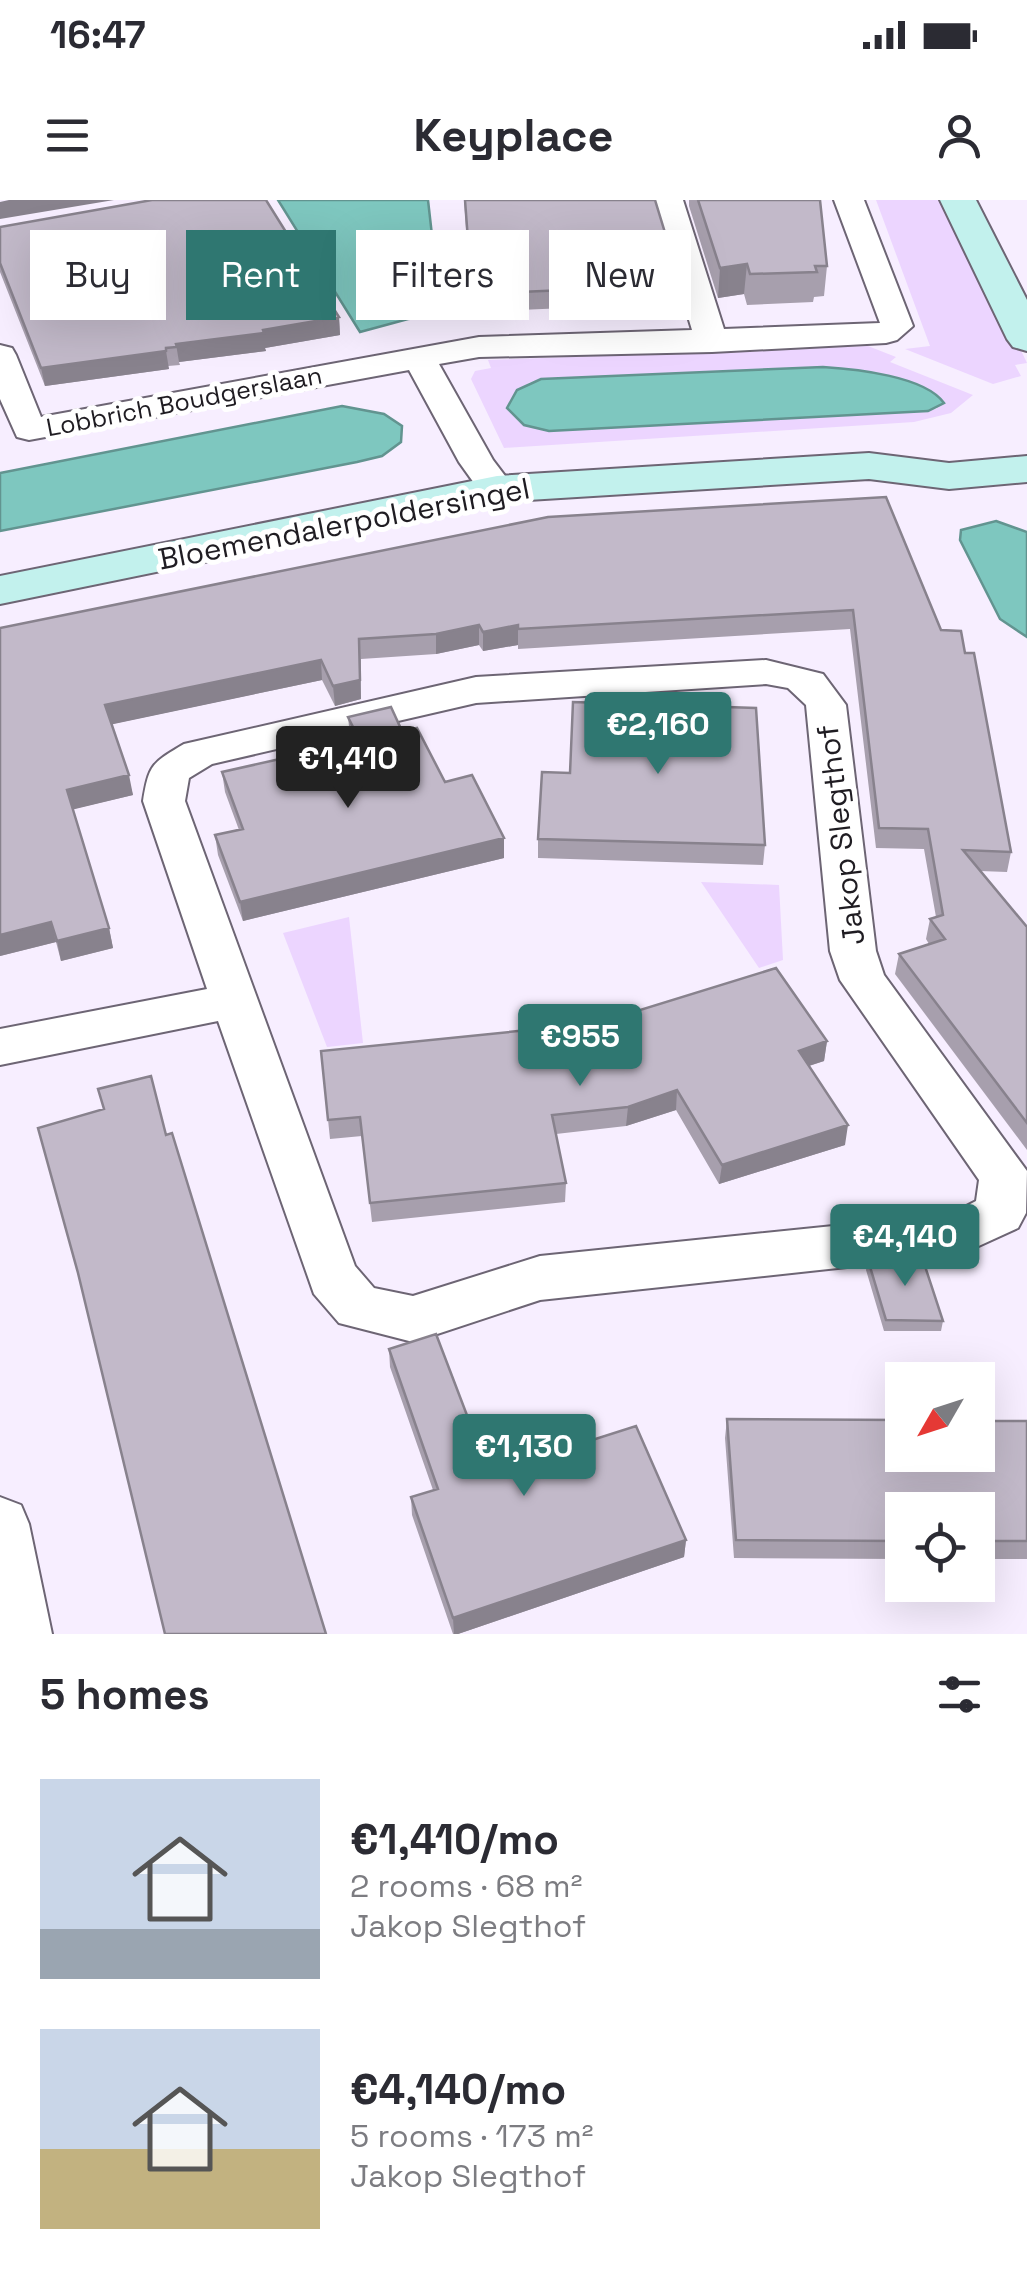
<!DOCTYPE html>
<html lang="en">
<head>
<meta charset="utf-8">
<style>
  :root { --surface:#fff; --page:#f2f2f3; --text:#2b2b33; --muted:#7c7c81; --accent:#2f7771 }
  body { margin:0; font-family:"Space Grotesk",sans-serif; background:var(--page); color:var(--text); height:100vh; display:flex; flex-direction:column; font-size:38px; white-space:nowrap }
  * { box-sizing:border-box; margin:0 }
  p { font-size:32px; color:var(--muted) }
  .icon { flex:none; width:55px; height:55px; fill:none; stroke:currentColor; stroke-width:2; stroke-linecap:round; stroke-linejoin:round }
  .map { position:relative; height:1434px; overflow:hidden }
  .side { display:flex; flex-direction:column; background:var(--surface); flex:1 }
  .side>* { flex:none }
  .guide { position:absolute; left:30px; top:30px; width:968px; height:90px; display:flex; gap:20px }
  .needle { width:65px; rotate:231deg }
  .buttons { position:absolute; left:885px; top:1162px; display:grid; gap:20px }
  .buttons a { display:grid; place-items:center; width:110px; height:110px; border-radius:0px; background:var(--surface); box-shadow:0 10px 40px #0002; font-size:50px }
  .price { position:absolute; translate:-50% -85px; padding:0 22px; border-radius:10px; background:var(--accent); color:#fff; font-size:32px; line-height:65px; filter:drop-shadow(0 2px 5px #0008) }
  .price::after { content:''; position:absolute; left:50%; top:60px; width:30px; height:22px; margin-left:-15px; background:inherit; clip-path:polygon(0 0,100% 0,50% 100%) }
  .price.current { background:#222; color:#fff }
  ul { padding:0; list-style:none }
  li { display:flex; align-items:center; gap:30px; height:250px; padding:0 40px }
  li span { display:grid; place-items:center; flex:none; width:280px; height:200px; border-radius:0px; color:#555 }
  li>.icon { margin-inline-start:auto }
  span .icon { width:120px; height:120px; fill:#fffc; stroke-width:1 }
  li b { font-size:42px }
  h2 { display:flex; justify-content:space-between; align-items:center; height:120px; padding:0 40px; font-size:42px }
  .tag { padding:0 35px; border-radius:0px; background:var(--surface); box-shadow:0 10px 40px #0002; font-size:35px; line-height:90px }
  .tag.current { background:var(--accent); color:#fff }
  .status { display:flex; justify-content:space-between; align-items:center; height:70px; padding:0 50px; background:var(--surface); direction:ltr }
  .status svg { height:28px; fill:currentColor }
  header { display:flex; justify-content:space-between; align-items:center; height:130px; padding:0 40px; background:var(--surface); font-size:45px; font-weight:600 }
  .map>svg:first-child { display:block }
  .green { fill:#ecd5ff; fill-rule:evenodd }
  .water { fill:#7ec7bf; stroke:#629490; stroke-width:2.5 }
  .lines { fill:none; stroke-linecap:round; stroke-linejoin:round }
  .street-casing { stroke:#6d6574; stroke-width:4 }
  .secondary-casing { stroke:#6d6574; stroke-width:4 }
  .street { fill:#fff; fill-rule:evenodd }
  .secondary { fill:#c2f1ed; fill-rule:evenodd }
  .wall { fill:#a79fad }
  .shaded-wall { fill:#88828d }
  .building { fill:#c2b9c9; stroke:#88828d; stroke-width:2.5 }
  .labels { text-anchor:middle; stroke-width:10; stroke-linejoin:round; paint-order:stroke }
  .far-street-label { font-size:25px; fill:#1f1c22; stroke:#fff }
  .street-label { font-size:30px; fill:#1f1c22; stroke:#fff }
</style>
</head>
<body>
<div class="status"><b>16:47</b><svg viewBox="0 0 49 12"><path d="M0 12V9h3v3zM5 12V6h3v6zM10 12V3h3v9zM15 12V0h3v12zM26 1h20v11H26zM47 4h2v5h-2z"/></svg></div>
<header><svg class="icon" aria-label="menu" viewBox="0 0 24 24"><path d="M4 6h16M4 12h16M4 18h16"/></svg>Keyplace<svg class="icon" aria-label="person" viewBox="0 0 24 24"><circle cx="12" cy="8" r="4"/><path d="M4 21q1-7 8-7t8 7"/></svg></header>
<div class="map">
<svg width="1027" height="1434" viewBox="0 0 1027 1434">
  <rect width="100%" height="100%" fill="#f7eeff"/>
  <!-- green -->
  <path class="green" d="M876,0H949L1027,163L1015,165L1021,176L993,184L905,149L930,146Z
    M868,146L896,157L890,162L973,195L951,213L914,222L504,248L471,179L475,171L491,168L488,160ZM823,167L871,172L915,185L937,209L549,231L528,183L541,179Z
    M701,682L779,685L783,760L759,768Z
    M349,717L363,843L327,847L283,733Z"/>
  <!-- water -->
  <path class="water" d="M278,0H428L441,115L408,119L360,132Z
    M823,167C855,169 925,176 944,203L928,211L549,231L524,225L507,208L517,190L541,179Z
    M342,206L384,214L402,226L401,242L382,256L357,262L0,331V273Z
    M996,321L1027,332V437L1000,419L960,340L961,330Z"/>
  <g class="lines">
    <defs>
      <path id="street" d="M653,0H683L724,129L880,123L834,0H864L913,126L897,140L886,143L712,152L479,157L439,164L493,260L515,289L510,297L497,300L484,297L459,262L409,170L29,240L17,237L0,199V145L12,148L16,155L41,217L479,137L692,130Z
        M766,460L823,474L846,505L876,751L884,775L1027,971L1026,1013L1018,1028L959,1055L540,1100L413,1142L339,1123L314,1094L218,821L0,865V829L207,789L143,601C149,564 152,563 184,544L476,477ZM766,484L788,488L806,505L830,751L840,780L979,980L976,1001L951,1014L540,1056L413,1096L374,1088L355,1066L185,601L189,578L212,564L476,503Z
        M0,1297L21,1305L29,1324L52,1434H0Z"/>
      <path id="secondary" d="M940,0H976L1027,100V151L1013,147L1007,139Z
        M869,253L949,263L1027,256V282L949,289L869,279L497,302L0,404V376L497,276Z"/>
    </defs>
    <!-- street casing -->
    <use href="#street" class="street-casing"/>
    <!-- secondary casing -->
    <use href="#secondary" class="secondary-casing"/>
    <!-- street -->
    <use href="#street" class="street"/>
    <!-- secondary -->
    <use href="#secondary" class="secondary"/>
  </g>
  <!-- wall -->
  <path class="wall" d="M464,0H655L681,85L680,103L472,112Z
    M689,0H820L827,66L824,96L814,97L813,102L747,105L744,94L718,98L689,6Z
    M0,27L339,117L340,135L265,148L266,151L179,162L180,165L168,166L169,169L45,186L0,72Z
    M548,317L941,430L965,453L1011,652L1007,672L980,671L1027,727V950L895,774L899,754L929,744L926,739L930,719L936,717L924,649L876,648L850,429L518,449V445L483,451L479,445L436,454L361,459V499L335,506L322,480L112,524L133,595L73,609L109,728L113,748L61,761L56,742L0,756V428Z
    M348,517L402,531L445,582L504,658L243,721L218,655L215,635L239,630L225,592L222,572L353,543L350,536Z
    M538,639L765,645L763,665L538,658Z
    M827,841L824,861L809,866L845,945L719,984L676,910L626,926L556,934L566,983L565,1002L372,1022L362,936L330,939L321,851Z
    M868,1060L943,1121L941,1131H884L866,1070Z
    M389,1149L489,1273L686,1340L684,1357L458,1434H453L412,1315L411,1297L433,1290L390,1167Z
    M727,1219L1027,1221V1359H978V1310H902V1359L734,1358L725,1238Z"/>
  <!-- shaded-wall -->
  <path class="shaded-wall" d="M9,0H114L0,19V2Z
    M747,64L744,94L718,98L720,68Z
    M339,117L340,135L265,148L266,151L179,162L176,144Z
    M166,151L169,169L45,186L41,168Z
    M479,425V445L436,454V434Z
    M518,425V445L483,451V432Z
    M359,439L361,499L335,506L333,486Z
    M321,460L322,480L109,525L105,505Z
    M129,575L133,595L71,610L67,590Z
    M504,638V658L243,721L240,702Z
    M51,722L56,742L0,756V735Z
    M109,728L113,748L61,761L57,741Z
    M827,841L824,861L796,870L799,851Z
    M677,890L676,910L626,926L628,907Z
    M848,925L845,945L719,984L722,965Z
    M686,1340L684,1357L458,1434H454L453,1418Z"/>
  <!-- building -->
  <path class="building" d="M152,0H266L339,117L263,130L264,133L176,144L177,147L166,148V151L41,168L0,63V27Z
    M465,0H655L681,85L472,94Z
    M698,0H820L827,66H815L817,72L750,74L747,64L720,68Z
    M886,297L941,430L961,431L965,453H974L1011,652L963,650L1027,727V923L899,754L945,739L930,719L943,715L928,629L879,628L853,410L518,429V425L483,432L479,425L436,434L359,439L360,480L333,486L321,460L105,505L129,575L67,590L109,728L57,741L51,722L0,735V428L548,317Z
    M573,502L756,508L765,645L538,639L542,572L570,573Z
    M391,507L402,531L417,528L445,582L472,575L504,638L240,702L215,635L243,629L222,572L360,541L348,517Z
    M776,768L827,841L799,851L848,925L722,965L677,890L628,907L552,915L566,983L370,1003L360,917L328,920L321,851L598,823Z
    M151,876L166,935L172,933L326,1434H165L78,1073L38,928L104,909L98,889Z
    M921,1054L943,1121L886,1120L868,1060Z
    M436,1134L489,1273L636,1226L686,1340L453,1418L411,1297L438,1289L389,1149Z
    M727,1219L902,1220V1255H978V1221H1027V1341H978V1310H902V1341L736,1340Z"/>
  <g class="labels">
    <!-- far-street labels -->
    <g class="far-street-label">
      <text transform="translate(184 201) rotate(-11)" y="9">Lobbrich Boudgerslaan</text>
    </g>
    <!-- street labels -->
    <g class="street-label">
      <text transform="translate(344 324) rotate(-11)" y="10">Bloemendalerpoldersingel</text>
      <text transform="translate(841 635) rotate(-97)" y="10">Jakop Slegthof</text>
    </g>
  </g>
</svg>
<div class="buttons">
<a><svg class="needle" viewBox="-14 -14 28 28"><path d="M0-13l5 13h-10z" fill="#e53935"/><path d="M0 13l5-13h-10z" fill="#7c7c81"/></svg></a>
<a><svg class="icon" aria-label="locate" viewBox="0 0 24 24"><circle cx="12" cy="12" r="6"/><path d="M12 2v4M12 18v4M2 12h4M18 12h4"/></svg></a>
</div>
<b class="price" style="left:658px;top:577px">€2,160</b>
<b class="price current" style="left:348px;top:611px">€1,410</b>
<b class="price" style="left:580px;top:889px">€955</b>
<b class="price" style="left:905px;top:1089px">€4,140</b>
<b class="price" style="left:524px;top:1299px">€1,130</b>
<div class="guide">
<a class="tag">Buy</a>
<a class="tag current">Rent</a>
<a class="tag">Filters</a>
<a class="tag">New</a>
</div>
</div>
<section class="side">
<h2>5 homes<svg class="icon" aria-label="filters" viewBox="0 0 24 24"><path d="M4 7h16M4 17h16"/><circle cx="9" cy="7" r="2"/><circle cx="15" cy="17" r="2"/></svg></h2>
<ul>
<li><span style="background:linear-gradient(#c9d6e8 75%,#9aa5b1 0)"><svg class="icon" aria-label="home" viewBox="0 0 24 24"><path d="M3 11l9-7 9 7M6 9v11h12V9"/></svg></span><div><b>€1,410/mo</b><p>2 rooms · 68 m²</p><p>Jakop Slegthof</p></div></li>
<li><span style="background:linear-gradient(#c9d6e8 60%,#c2b280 0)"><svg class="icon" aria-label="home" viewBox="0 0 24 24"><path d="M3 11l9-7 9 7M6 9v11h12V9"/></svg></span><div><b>€4,140/mo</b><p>5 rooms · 173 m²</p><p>Jakop Slegthof</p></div></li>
</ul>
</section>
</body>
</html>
